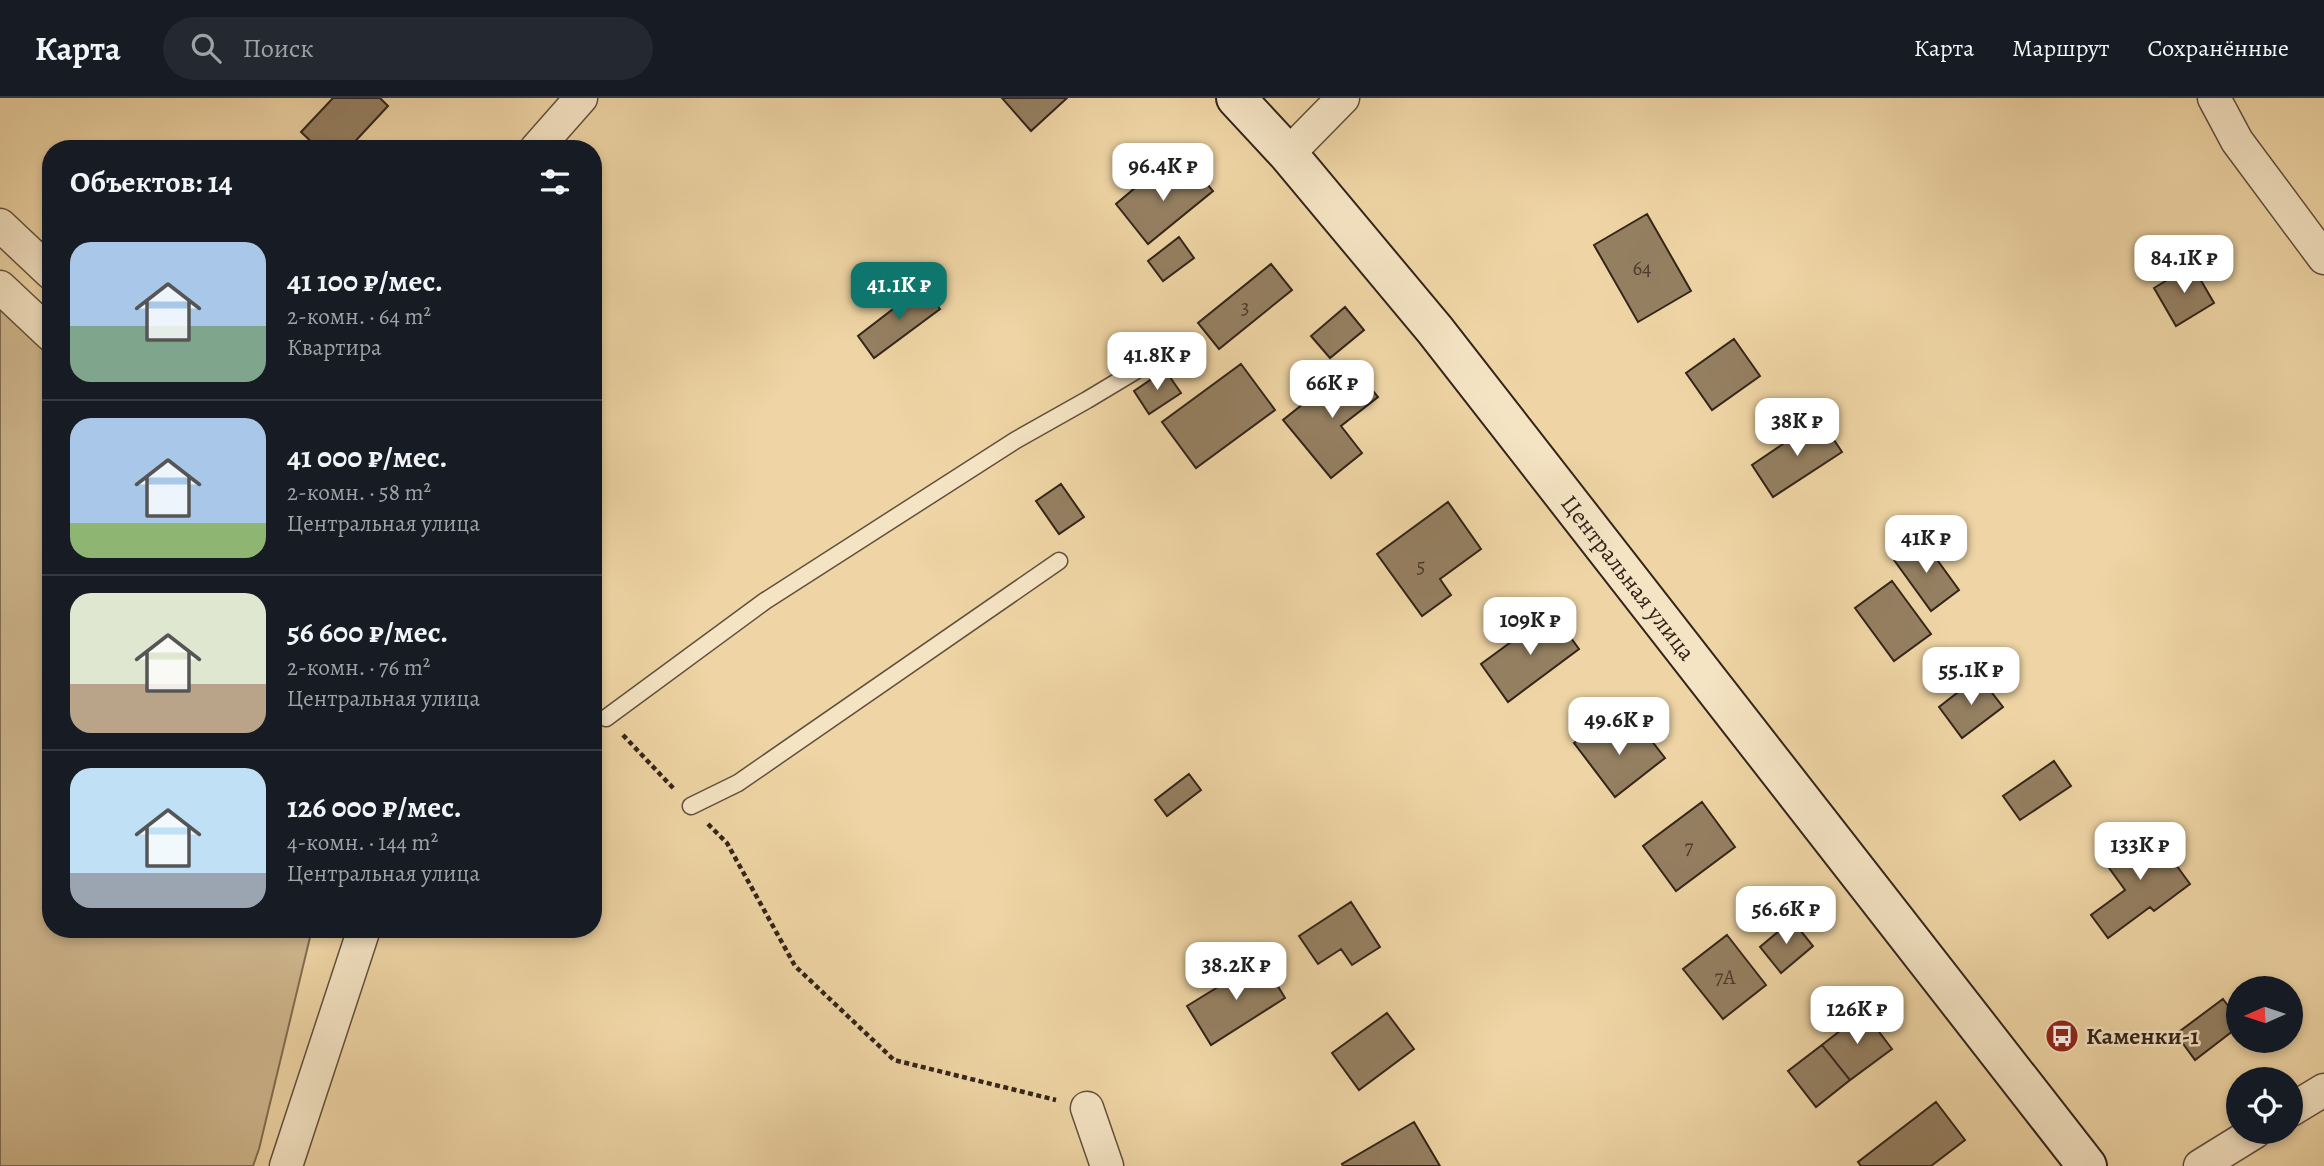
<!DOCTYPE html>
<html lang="ru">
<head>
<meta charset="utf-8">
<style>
  :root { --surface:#171b24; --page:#242831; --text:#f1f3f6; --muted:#9ea1a6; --line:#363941; --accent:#0f766e }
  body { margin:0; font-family:Alegreya,serif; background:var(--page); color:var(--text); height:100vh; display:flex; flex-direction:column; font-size:26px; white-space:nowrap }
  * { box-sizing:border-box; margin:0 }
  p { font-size:23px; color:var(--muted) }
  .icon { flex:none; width:38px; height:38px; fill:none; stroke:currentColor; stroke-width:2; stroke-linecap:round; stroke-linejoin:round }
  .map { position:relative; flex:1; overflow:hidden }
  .details { position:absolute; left:42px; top:42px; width:560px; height:798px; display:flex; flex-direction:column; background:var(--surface); border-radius:28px; box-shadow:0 4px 10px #0003 }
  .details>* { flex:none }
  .needle { width:46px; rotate:267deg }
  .buttons { position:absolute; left:2226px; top:878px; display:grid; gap:14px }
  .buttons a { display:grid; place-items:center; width:77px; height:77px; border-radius:50%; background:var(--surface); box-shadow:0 4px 10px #0003; font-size:35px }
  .price { position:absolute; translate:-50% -60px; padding:0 16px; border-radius:14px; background:#fff; color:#222; font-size:23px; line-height:46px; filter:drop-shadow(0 2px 4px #0008) }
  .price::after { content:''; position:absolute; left:50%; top:42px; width:21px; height:16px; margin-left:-10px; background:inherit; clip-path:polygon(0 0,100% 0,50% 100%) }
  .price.on { background:var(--accent); color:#fff }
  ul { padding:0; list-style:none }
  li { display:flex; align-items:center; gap:21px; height:175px; padding:0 28px }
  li+li { border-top:2px solid var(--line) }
  li span { display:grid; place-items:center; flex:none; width:196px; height:140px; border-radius:21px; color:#555 }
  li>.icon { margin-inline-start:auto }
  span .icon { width:84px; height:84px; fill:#fffc; stroke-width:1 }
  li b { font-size:30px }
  h2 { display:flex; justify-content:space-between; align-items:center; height:84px; padding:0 28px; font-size:30px }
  header { display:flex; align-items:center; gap:42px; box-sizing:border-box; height:98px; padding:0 35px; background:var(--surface); border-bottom:2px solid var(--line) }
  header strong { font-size:33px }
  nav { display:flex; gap:38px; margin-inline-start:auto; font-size:24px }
  .search { width:490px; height:63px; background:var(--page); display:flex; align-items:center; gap:18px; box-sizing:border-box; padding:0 24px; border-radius:38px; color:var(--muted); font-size:26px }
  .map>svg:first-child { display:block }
  .green { fill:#cfb78d; stroke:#816e54; stroke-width:2 }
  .building { fill:#958062; stroke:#33241a; stroke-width:2 }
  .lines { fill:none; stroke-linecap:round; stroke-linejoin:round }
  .lane-casing { stroke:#62503d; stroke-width:19 }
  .street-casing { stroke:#62503d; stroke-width:35 }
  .secondary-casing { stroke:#33241a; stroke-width:42 }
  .path { stroke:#33241a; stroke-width:4.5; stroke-dasharray:5 3.5; stroke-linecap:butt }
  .lane { stroke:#f5e4c4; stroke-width:16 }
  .street { stroke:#f5e4c4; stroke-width:32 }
  .secondary { stroke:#f5e4c4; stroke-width:38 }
  .labels { text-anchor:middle; stroke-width:5; stroke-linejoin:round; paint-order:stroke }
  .number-label { font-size:21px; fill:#4c3b2c }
  .street-label { font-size:24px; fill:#33241a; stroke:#f5e4c4 }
  .poi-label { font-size:24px; font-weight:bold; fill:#33241a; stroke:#f5e4c4; text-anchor:start }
</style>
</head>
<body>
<header>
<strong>Карта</strong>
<div class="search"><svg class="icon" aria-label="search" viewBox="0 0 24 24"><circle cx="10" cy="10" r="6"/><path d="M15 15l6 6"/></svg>Поиск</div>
<nav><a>Карта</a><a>Маршрут</a><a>Сохранённые</a></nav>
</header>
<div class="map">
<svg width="2324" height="1068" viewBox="0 0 2324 1068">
  <rect width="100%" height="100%" fill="#efd5a5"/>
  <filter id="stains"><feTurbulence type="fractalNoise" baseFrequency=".00286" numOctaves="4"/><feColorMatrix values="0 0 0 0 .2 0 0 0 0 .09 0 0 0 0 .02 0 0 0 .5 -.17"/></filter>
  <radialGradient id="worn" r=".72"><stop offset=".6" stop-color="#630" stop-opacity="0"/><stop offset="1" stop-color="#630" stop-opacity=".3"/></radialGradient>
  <!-- green -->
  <path class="green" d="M0,211L51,259V831H312L259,1051L253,1068H0Z"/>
  <!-- building -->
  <path class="building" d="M333,0H380L388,8L348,51H319L301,34Z
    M1002,0H1067L1031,33Z
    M1192,68L1213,93L1148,146L1116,106L1148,79L1161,94Z
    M1647,116L1691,193L1638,224L1594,147Z
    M1179,139L1194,160L1163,183L1148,163Z
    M1271,166L1292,192L1219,251L1198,225Z
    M2192,167L2214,205L2176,228L2154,190Z
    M923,188L940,211L874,260L858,238Z
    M1345,209L1364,232L1330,260L1311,238Z
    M1734,241L1760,278L1712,312L1686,275Z
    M1241,266L1275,312L1196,370L1162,324Z
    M1352,267L1378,299L1341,328L1362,355L1331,380L1283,322Z
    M1165,272L1181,295L1149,316L1134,293Z
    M1820,321L1842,354L1773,399L1752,367Z
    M1061,386L1084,419L1059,436L1036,403Z
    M1448,404L1481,451L1440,481L1451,497L1422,518L1377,456Z
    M1922,441L1959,492L1931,513L1894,462Z
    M1892,483L1931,536L1894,563L1855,510Z
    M1552,514L1579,551L1508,604L1481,566Z
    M1979,578L2003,609L1962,640L1939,609Z
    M1602,625L1617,645L1640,628L1665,660L1615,699L1574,645Z
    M2054,663L2071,688L2020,722L2003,698Z
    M1189,676L1201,692L1167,718L1155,702Z
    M1702,704L1735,749L1676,793L1643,748Z
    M2149,730L2190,786L2154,813L2150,809L2108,840L2091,817L2125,792L2104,763Z
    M1351,804L1380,849L1352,867L1341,851L1318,866L1299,838Z
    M1792,822L1813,848L1781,875L1760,849Z
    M1727,837L1766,887L1723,921L1683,871Z
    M1262,862L1285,900L1211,947L1187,908Z
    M2223,901L2238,921V929L2195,962L2176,936Z
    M1864,914L1892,951L1850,982L1822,947Z
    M1387,915L1414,951L1359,992L1332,955Z
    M1822,947L1850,982L1816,1009L1788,973Z
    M1936,1004L1965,1042L1931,1068H1861L1858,1064Z
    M1414,1024L1440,1068H1343L1342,1066Z"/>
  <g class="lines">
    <defs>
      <path id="lane" d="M606,620L765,503L1016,342L1087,302L1182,245
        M691,708L738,685L1059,463"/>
      <path id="street" d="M2214,0L2237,43L2324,160
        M536,51L581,0
        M1288,56L1343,0
        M0,127L51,175
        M0,189L51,237
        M1087,1010L1107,1068
        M2291,1012L2324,992
        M286,1068L364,831
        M2200,1068L2255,1034"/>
      <g id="secondary">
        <path id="s1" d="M1236,0L1288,56L1435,232L2087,1068"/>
      </g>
    </defs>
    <!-- lane casing -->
    <use href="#lane" class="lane-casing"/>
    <!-- street casing -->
    <use href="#street" class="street-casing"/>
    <!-- secondary casing -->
    <use href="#secondary" class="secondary-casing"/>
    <!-- path -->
    <path class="path" d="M623,637L675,692
      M708,726L727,745L795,868L894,962L1056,1002"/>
    <!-- lane -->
    <use href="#lane" class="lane"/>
    <!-- street -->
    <use href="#street" class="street"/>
    <!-- secondary -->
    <use href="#secondary" class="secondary"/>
  </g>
  <!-- icons -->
  <defs>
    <symbol id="bus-disc" viewBox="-11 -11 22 22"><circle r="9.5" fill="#8f2418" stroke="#f5e4c4"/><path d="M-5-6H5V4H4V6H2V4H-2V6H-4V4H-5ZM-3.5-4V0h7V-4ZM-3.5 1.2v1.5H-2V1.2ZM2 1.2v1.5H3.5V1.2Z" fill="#fff"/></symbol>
  </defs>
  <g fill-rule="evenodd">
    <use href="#bus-disc" x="2043" y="919" width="38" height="38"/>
  </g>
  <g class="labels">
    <!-- number labels -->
    <g class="number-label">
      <text x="1642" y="177">64</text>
      <text x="1245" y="216">3</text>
      <text x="1421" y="475">5</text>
      <text x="1689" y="756">7</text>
      <text x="1725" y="886">7А</text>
    </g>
    <!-- street labels -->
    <g class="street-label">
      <text dy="8" stroke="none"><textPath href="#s1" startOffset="620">Центральная улица</textPath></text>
    </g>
    <!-- poi labels -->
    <g class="poi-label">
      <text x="2086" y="946">Каменки-1</text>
    </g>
  </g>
  <rect width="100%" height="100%" filter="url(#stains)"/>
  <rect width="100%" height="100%" fill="url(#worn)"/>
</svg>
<div class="buttons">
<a><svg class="needle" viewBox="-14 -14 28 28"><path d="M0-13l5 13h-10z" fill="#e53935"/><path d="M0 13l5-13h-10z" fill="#9ea1a6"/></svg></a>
<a><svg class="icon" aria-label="locate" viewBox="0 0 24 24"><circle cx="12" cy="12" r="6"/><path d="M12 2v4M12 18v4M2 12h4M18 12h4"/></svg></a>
</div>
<b class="price" style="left:1163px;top:105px">96.4K ₽</b>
<b class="price" style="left:2184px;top:197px">84.1K ₽</b>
<b class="price on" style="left:899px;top:224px">41.1K ₽</b>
<b class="price" style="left:1157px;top:294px">41.8K ₽</b>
<b class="price" style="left:1332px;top:322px">66K ₽</b>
<b class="price" style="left:1797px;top:360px">38K ₽</b>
<b class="price" style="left:1926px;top:477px">41K ₽</b>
<b class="price" style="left:1530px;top:559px">109K ₽</b>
<b class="price" style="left:1971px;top:609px">55.1K ₽</b>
<b class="price" style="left:1619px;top:659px">49.6K ₽</b>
<b class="price" style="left:2140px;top:784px">133K ₽</b>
<b class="price" style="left:1786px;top:848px">56.6K ₽</b>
<b class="price" style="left:1236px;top:904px">38.2K ₽</b>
<b class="price" style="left:1857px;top:948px">126K ₽</b>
<section class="details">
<h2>Объектов: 14<svg class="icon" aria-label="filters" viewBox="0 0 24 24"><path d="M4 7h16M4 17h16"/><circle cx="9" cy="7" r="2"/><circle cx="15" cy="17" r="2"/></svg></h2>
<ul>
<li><span style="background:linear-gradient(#a9c7e8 60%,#7fa58c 0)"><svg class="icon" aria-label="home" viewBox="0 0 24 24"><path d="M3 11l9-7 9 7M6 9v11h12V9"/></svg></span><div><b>41 100 ₽/мес.</b><p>2-комн. · 64 m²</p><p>Квартира</p></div></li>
<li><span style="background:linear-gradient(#a9c7e8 75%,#8fb573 0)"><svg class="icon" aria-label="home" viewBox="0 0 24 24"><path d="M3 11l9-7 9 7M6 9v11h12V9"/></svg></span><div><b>41 000 ₽/мес.</b><p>2-комн. · 58 m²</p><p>Центральная улица</p></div></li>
<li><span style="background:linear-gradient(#dfe7d0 65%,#b9a48a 0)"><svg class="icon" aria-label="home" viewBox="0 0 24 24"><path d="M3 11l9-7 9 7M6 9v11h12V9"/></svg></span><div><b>56 600 ₽/мес.</b><p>2-комн. · 76 m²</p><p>Центральная улица</p></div></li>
<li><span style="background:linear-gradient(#bfe0f5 75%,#9aa5b1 0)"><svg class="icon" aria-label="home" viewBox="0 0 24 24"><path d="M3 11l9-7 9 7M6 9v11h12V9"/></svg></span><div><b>126 000 ₽/мес.</b><p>4-комн. · 144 m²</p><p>Центральная улица</p></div></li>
</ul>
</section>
</div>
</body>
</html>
